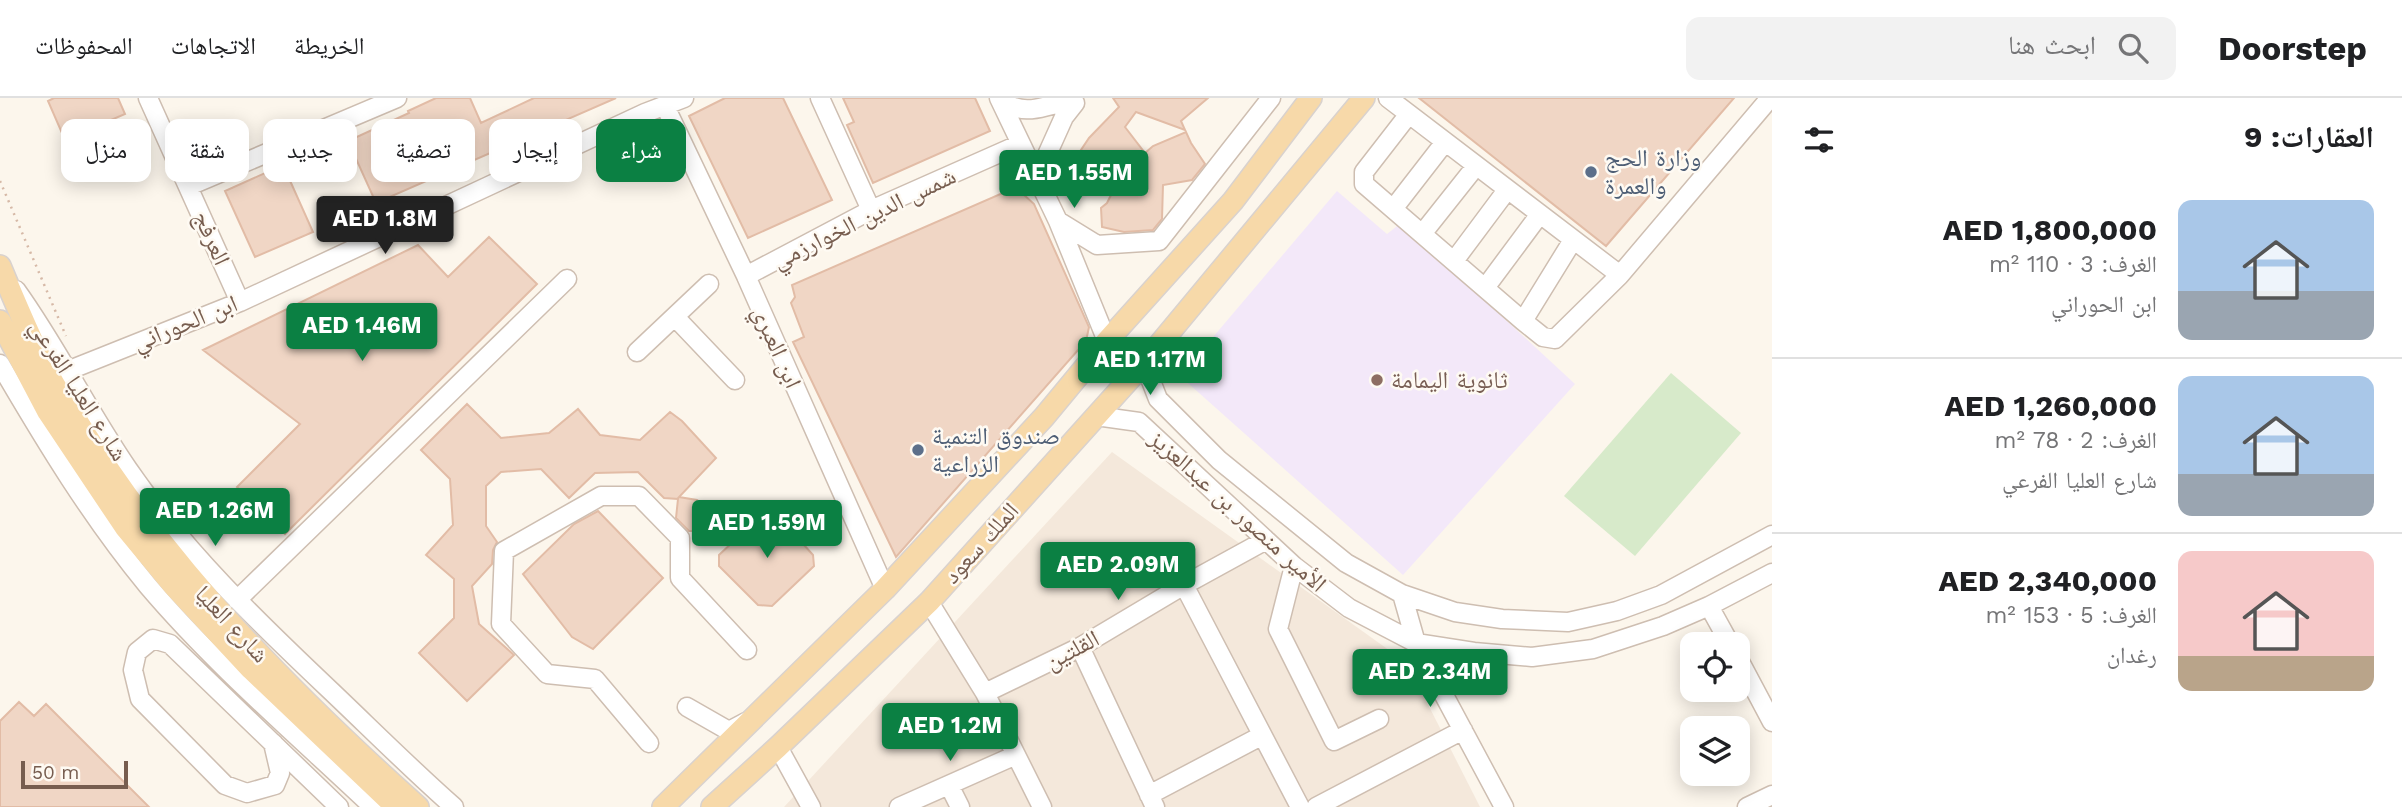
<!DOCTYPE html>
<html lang="ar">
<head>
<meta charset="utf-8">
<style>
  :root { --surface:#fff; --page:#f2f2f2; --text:#202124; --muted:#757577; --line:#e0e0e0; --accent:#0b8043 }
  body { margin:0; font-family:"Work Sans","Noto Naskh Arabic",sans-serif; background:var(--page); color:var(--text); direction:rtl; height:100vh; display:flex; flex-direction:column; font-size:26px; white-space:nowrap }
  * { box-sizing:border-box; margin:0 }
  p { font-size:23px; color:var(--muted) }
  .icon { flex:none; width:38px; height:38px; fill:none; stroke:currentColor; stroke-width:2; stroke-linecap:round; stroke-linejoin:round }
  .map { position:relative; flex:1; overflow:hidden; direction:ltr }
  .side { display:flex; flex-direction:column; background:var(--surface); width:630px }
  .side>* { flex:none }
  .guide { position:absolute; left:21px; top:21px; width:665px; height:63px; direction:rtl; display:flex; gap:14px }
  .controls { position:absolute; left:1680px; top:534px; display:grid; gap:14px }
  .controls a { display:grid; place-items:center; width:70px; height:70px; border-radius:14px; background:var(--surface); box-shadow:0 4px 18px #0003; font-size:35px }
  .scale { position:absolute; left:21px; bottom:18px; width:107px; box-sizing:border-box; padding-left:7px; border:4px solid #775d4f; border-top:0; font-size:19px; line-height:24px; white-space:nowrap; color:#775d4f; -webkit-text-stroke:5px #fefaf3; paint-order:stroke }
  .price { position:absolute; translate:-50% -60px; padding:0 16px; border-radius:7px; background:var(--accent); color:#fff; font-size:23px; line-height:46px; filter:drop-shadow(0 2px 4px #0008) }
  .price::after { content:''; position:absolute; left:50%; top:42px; width:21px; height:16px; margin-left:-10px; background:inherit; clip-path:polygon(0 0,100% 0,50% 100%) }
  .price.current { background:#222; color:#fff }
  ul { padding:0; list-style:none }
  li { display:flex; align-items:center; gap:21px; height:175px; padding:0 28px }
  li+li { border-top:2px solid var(--line) }
  li span { display:grid; place-items:center; flex:none; width:196px; height:140px; border-radius:14px; color:#555 }
  li>.icon { margin-inline-start:auto }
  span .icon { width:84px; height:84px; fill:#fffc; stroke-width:1 }
  li b { font-size:30px }
  h2 { display:flex; justify-content:space-between; align-items:center; height:84px; padding:0 28px; font-size:30px }
  .chip { padding:0 24px; border-radius:14px; background:var(--surface); box-shadow:0 4px 18px #0003; font-size:24px; line-height:63px }
  .chip.current { background:var(--accent); color:#fff }
  header { display:flex; align-items:center; gap:42px; box-sizing:border-box; height:98px; padding:0 35px; background:var(--surface); border-bottom:2px solid var(--line) }
  header strong { font-size:33px }
  nav { display:flex; gap:38px; margin-inline-start:auto; font-size:24px }
  .search { width:490px; height:63px; background:var(--page); display:flex; align-items:center; gap:18px; box-sizing:border-box; padding:0 24px; border-radius:14px; color:var(--muted); font-size:26px }
  main { display:flex; flex:1; min-height:0 }
  .map>svg:first-child { display:block }
  .residential { fill:#f4e8db }
  .education { fill:#f3e8f9 }
  .green { fill:#d7eaca }
  .building { fill:#f0d6c5; stroke:#e2bca6; stroke-width:2 }
  .lines { fill:none; stroke-linecap:round; stroke-linejoin:round }
  .minor-casing { stroke:#cebeb1; stroke-width:21 }
  .major-casing { stroke:#d9d2ce; stroke-width:24 }
  .path { stroke:#d6b9a7; stroke-width:2.5; stroke-dasharray:2 5; stroke-linecap:butt }
  .minor { stroke:#fff; stroke-width:18 }
  .major { stroke:#f7d9a9; stroke-width:21 }
  .service-dot { fill:#5c6f8a; stroke:#fefaf3; stroke-width:2.5 }
  .education-dot { fill:#8d6e63; stroke:#fefaf3; stroke-width:2.5 }
  .labels { text-anchor:middle; stroke-width:5; stroke-linejoin:round; paint-order:stroke }
  .service-label { font-size:24px; fill:#4e5e75; stroke:#fefaf3; text-anchor:start }
  .street-label { font-size:24px; fill:#775d4f; stroke:#fefaf3 }
  .education-label { font-size:24px; fill:#785e54; stroke:#fefaf3; text-anchor:start }
</style>
</head>
<body>
<header>
<strong>Doorstep</strong>
<div class="search"><svg class="icon" aria-label="search" viewBox="0 0 24 24"><circle cx="10" cy="10" r="6"/><path d="M15 15l6 6"/></svg>ابحث هنا</div>
<nav><a>الخريطة</a><a>الاتجاهات</a><a>المحفوظات</a></nav>
</header>
<main>
<section class="side">
<h2>العقارات: 9<svg class="icon" aria-label="filters" viewBox="0 0 24 24"><path d="M4 7h16M4 17h16"/><circle cx="9" cy="7" r="2"/><circle cx="15" cy="17" r="2"/></svg></h2>
<ul>
<li><span style="background:linear-gradient(#a9c7e8 65%,#9aa5b1 0)"><svg class="icon" aria-label="home" viewBox="0 0 24 24"><path d="M3 11l9-7 9 7M6 9v11h12V9"/></svg></span><div><b>AED 1,800,000</b><p>الغرف: 3 · 110 m²</p><p>ابن الحوراني</p></div></li>
<li><span style="background:linear-gradient(#a9c7e8 70%,#9aa5b1 0)"><svg class="icon" aria-label="home" viewBox="0 0 24 24"><path d="M3 11l9-7 9 7M6 9v11h12V9"/></svg></span><div><b>AED 1,260,000</b><p>الغرف: 2 · 78 m²</p><p>شارع العليا الفرعي</p></div></li>
<li><span style="background:linear-gradient(#f6c9c9 75%,#b9a48a 0)"><svg class="icon" aria-label="home" viewBox="0 0 24 24"><path d="M3 11l9-7 9 7M6 9v11h12V9"/></svg></span><div><b>AED 2,340,000</b><p>الغرف: 5 · 153 m²</p><p>رغدان</p></div></li>
</ul>
</section>
<div class="map">
<svg width="1772" height="709" viewBox="0 0 1772 709">
  <rect width="100%" height="100%" fill="#fcf6ec"/>
  <!-- residential -->
  <path class="residential" d="M1112,354L1407,565L1480,709H784Z"/>
  <!-- education -->
  <path class="education" d="M1337,93L1387,136L1401,125L1575,286L1403,477L1180,278Z"/>
  <!-- green -->
  <path class="green" d="M1671,275L1741,335L1635,458L1564,398Z"/>
  <!-- building -->
  <path class="building" d="M54,0H118L125,16L65,42L48,3Z
    M436,0H470L481,25L534,0H616L376,105L348,43L409,15L408,13Z
    M725,0H783L832,102L748,140L689,18Z
    M843,0H975L990,33L873,85L847,27L854,24Z
    M1113,0H1208L1181,23L1185,32L1136,14L1125,29L1145,55L1153,48L1186,34L1191,45L1205,66L1192,82L1163,87L1162,121L1153,132L1124,134L1102,129L1101,110L1107,105L1116,87L1110,76L1102,68L1085,61L1086,55L1081,52L1089,40L1119,9Z
    M1419,0H1734L1606,148Z
    M283,67L313,134L255,159L225,93Z
    M1005,94L1023,96L1034,106L1089,229L1086,243L896,459L793,244L804,239L791,205L795,199L792,187Z
    M489,139L537,186L285,436L237,389L300,326L203,252L418,147L448,179Z
    M467,306L501,340L549,335L578,311L600,337L640,342L670,314L682,323L716,360L679,399L697,402L706,409L707,424L704,429L695,433H689L676,420L678,401L664,400L638,374L595,375L569,400L541,371L501,374L486,388V428L497,444L493,452L492,466L472,488L479,526L514,557L467,603L419,555L454,520V481L426,457L453,427L450,381L421,352Z
    M598,413L663,480L593,551L572,539L523,476L574,426Z
    M763,416H776L813,457L814,468L772,508L758,507L719,468V457Z
    M19,604L34,618L46,606L149,709H0V623Z"/>
  <g class="lines">
    <defs>
      <path id="minor" d="M148,0L240,204
        M820,0L871,112
        M999,0L1058,123L1107,243
        M1388,0L1620,177
        M1001,4C1037,21 1042,3 1075,5L1064,19L1037,79
        M665,8L746,178L885,491
        M1409,16L1364,74V86L1523,223L1543,239L1555,241L1620,177L1770,0
        M189,88L397,0
        M1393,111L1445,44
        M1058,123L1097,147L1159,143L1271,0
        M1422,136L1476,68
        M1454,163L1507,92
        M746,178L871,112L1020,46
        M1485,190L1540,116
        M16,192C57,249 88,313 128,371C185,454 258,524 331,593C372,632 412,672 454,709
        M675,219L735,282
        M1523,223L1573,142
        M637,254L709,186
        M1144,265L1158,301L1219,362L1346,465L1402,496L1455,514L1502,521L1568,524L1617,513L1661,497L1772,437
        M0,266C45,343 91,419 148,488C216,568 297,637 373,709
        M67,273L240,204L645,15L684,0
        M1096,318L1139,324L1294,468L1349,510L1416,545L1474,554L1532,559L1593,551L1663,528L1709,508L1772,475
        M1294,468L1278,531L1334,643L1379,621
        M1184,487L1300,709
        M1402,496L1416,545L1504,709
        M237,502L567,181
        M929,504L985,595L1042,709
        M1709,508L1730,546
        M1080,549L1155,709
        M1738,560L1772,624
        M985,595L1080,549L1184,487L1266,442
        M687,609L729,633L746,624
        M273,645L280,675L275,687L247,695L225,687L140,601L133,572L137,554L153,541L170,546L339,709
        M649,645L595,581L547,576L501,526L504,453L601,398H639L680,440V480L747,552
        M778,649L811,709
        M949,687L960,709
        M1149,697L1261,638
        M899,709L1016,657
        M1316,709L1463,632
        M1747,709L1772,697"/>
      <path id="major" d="M0,168C16,206 31,243 50,279C59,296 71,312 81,329C171,474 291,595 418,709
        M0,223L48,314L125,429L173,487L251,571L396,709
        M663,709L885,491L1044,319L1107,243L1233,103L1311,0
        M712,709L778,649L929,504L1144,265L1364,0"/>
    </defs>
    <!-- minor casing -->
    <use href="#minor" class="minor-casing"/>
    <!-- major casing -->
    <use href="#major" class="major-casing"/>
    <!-- path -->
    <path class="path" d="M0,83L66,238"/>
    <!-- minor -->
    <use href="#minor" class="minor"/>
    <!-- major -->
    <use href="#major" class="major"/>
  </g>
  <!-- markers -->
  <g class="service-dot">
    <circle cx="1591" cy="74" r="7"/>
    <circle cx="918" cy="352" r="7"/>
  </g>
  <circle class="education-dot" cx="1377" cy="282" r="7"/>
  <g class="labels">
    <!-- service labels -->
    <g class="service-label">
      <text x="1605" y="68">وزارة الحج<tspan x="1605" dy="28">والعمرة</tspan></text>
      <text x="932" y="346">صندوق التنمية<tspan x="932" dy="28">الزراعية</tspan></text>
    </g>
    <!-- street labels -->
    <g class="street-label">
      <text transform="translate(864 120) rotate(-26)" y="8">شمس الدين الخوارزمي</text>
      <text transform="translate(212 140) rotate(66)" y="8">العرفج</text>
      <text transform="translate(185 225) rotate(-22)" y="8">ابن الحوراني</text>
      <text transform="translate(777 249) rotate(66)" y="8">ابن العبري</text>
      <text transform="translate(79 292) rotate(58)" y="8">شارع العليا الفرعي</text>
      <text transform="translate(1238 413) rotate(42)" y="8">الأمير منصور بن عبدالعزيز</text>
      <text transform="translate(981 445) rotate(-48)" y="8">الملك سعود</text>
      <text transform="translate(232 526) rotate(47)" y="8">شارع العليا</text>
      <text transform="translate(1072 552) rotate(-28)" y="8">القلتين</text>
    </g>
    <!-- education labels -->
    <g class="education-label">
      <text x="1391" y="290">ثانوية اليمامة</text>
    </g>
  </g>
</svg>
<div class="controls">
<a><svg class="icon" aria-label="locate" viewBox="0 0 24 24"><circle cx="12" cy="12" r="6"/><path d="M12 2v4M12 18v4M2 12h4M18 12h4"/></svg></a>
<a><svg class="icon" aria-label="layers" viewBox="0 0 24 24"><path d="M12 4l9 5-9 5-9-5zM3 14l9 5 9-5"/></svg></a>
</div>
<div class="scale">50 m</div>
<b class="price" style="left:1074px;top:112px">AED 1.55M</b>
<b class="price current" style="left:385px;top:158px">AED 1.8M</b>
<b class="price" style="left:362px;top:265px">AED 1.46M</b>
<b class="price" style="left:1150px;top:299px">AED 1.17M</b>
<b class="price" style="left:215px;top:450px">AED 1.26M</b>
<b class="price" style="left:767px;top:462px">AED 1.59M</b>
<b class="price" style="left:1118px;top:504px">AED 2.09M</b>
<b class="price" style="left:1430px;top:611px">AED 2.34M</b>
<b class="price" style="left:950px;top:665px">AED 1.2M</b>
<div class="guide">
<a class="chip current">شراء</a>
<a class="chip">إيجار</a>
<a class="chip">تصفية</a>
<a class="chip">جديد</a>
<a class="chip">شقة</a>
<a class="chip">منزل</a>
</div>
</div>
</main>
</body>
</html>
